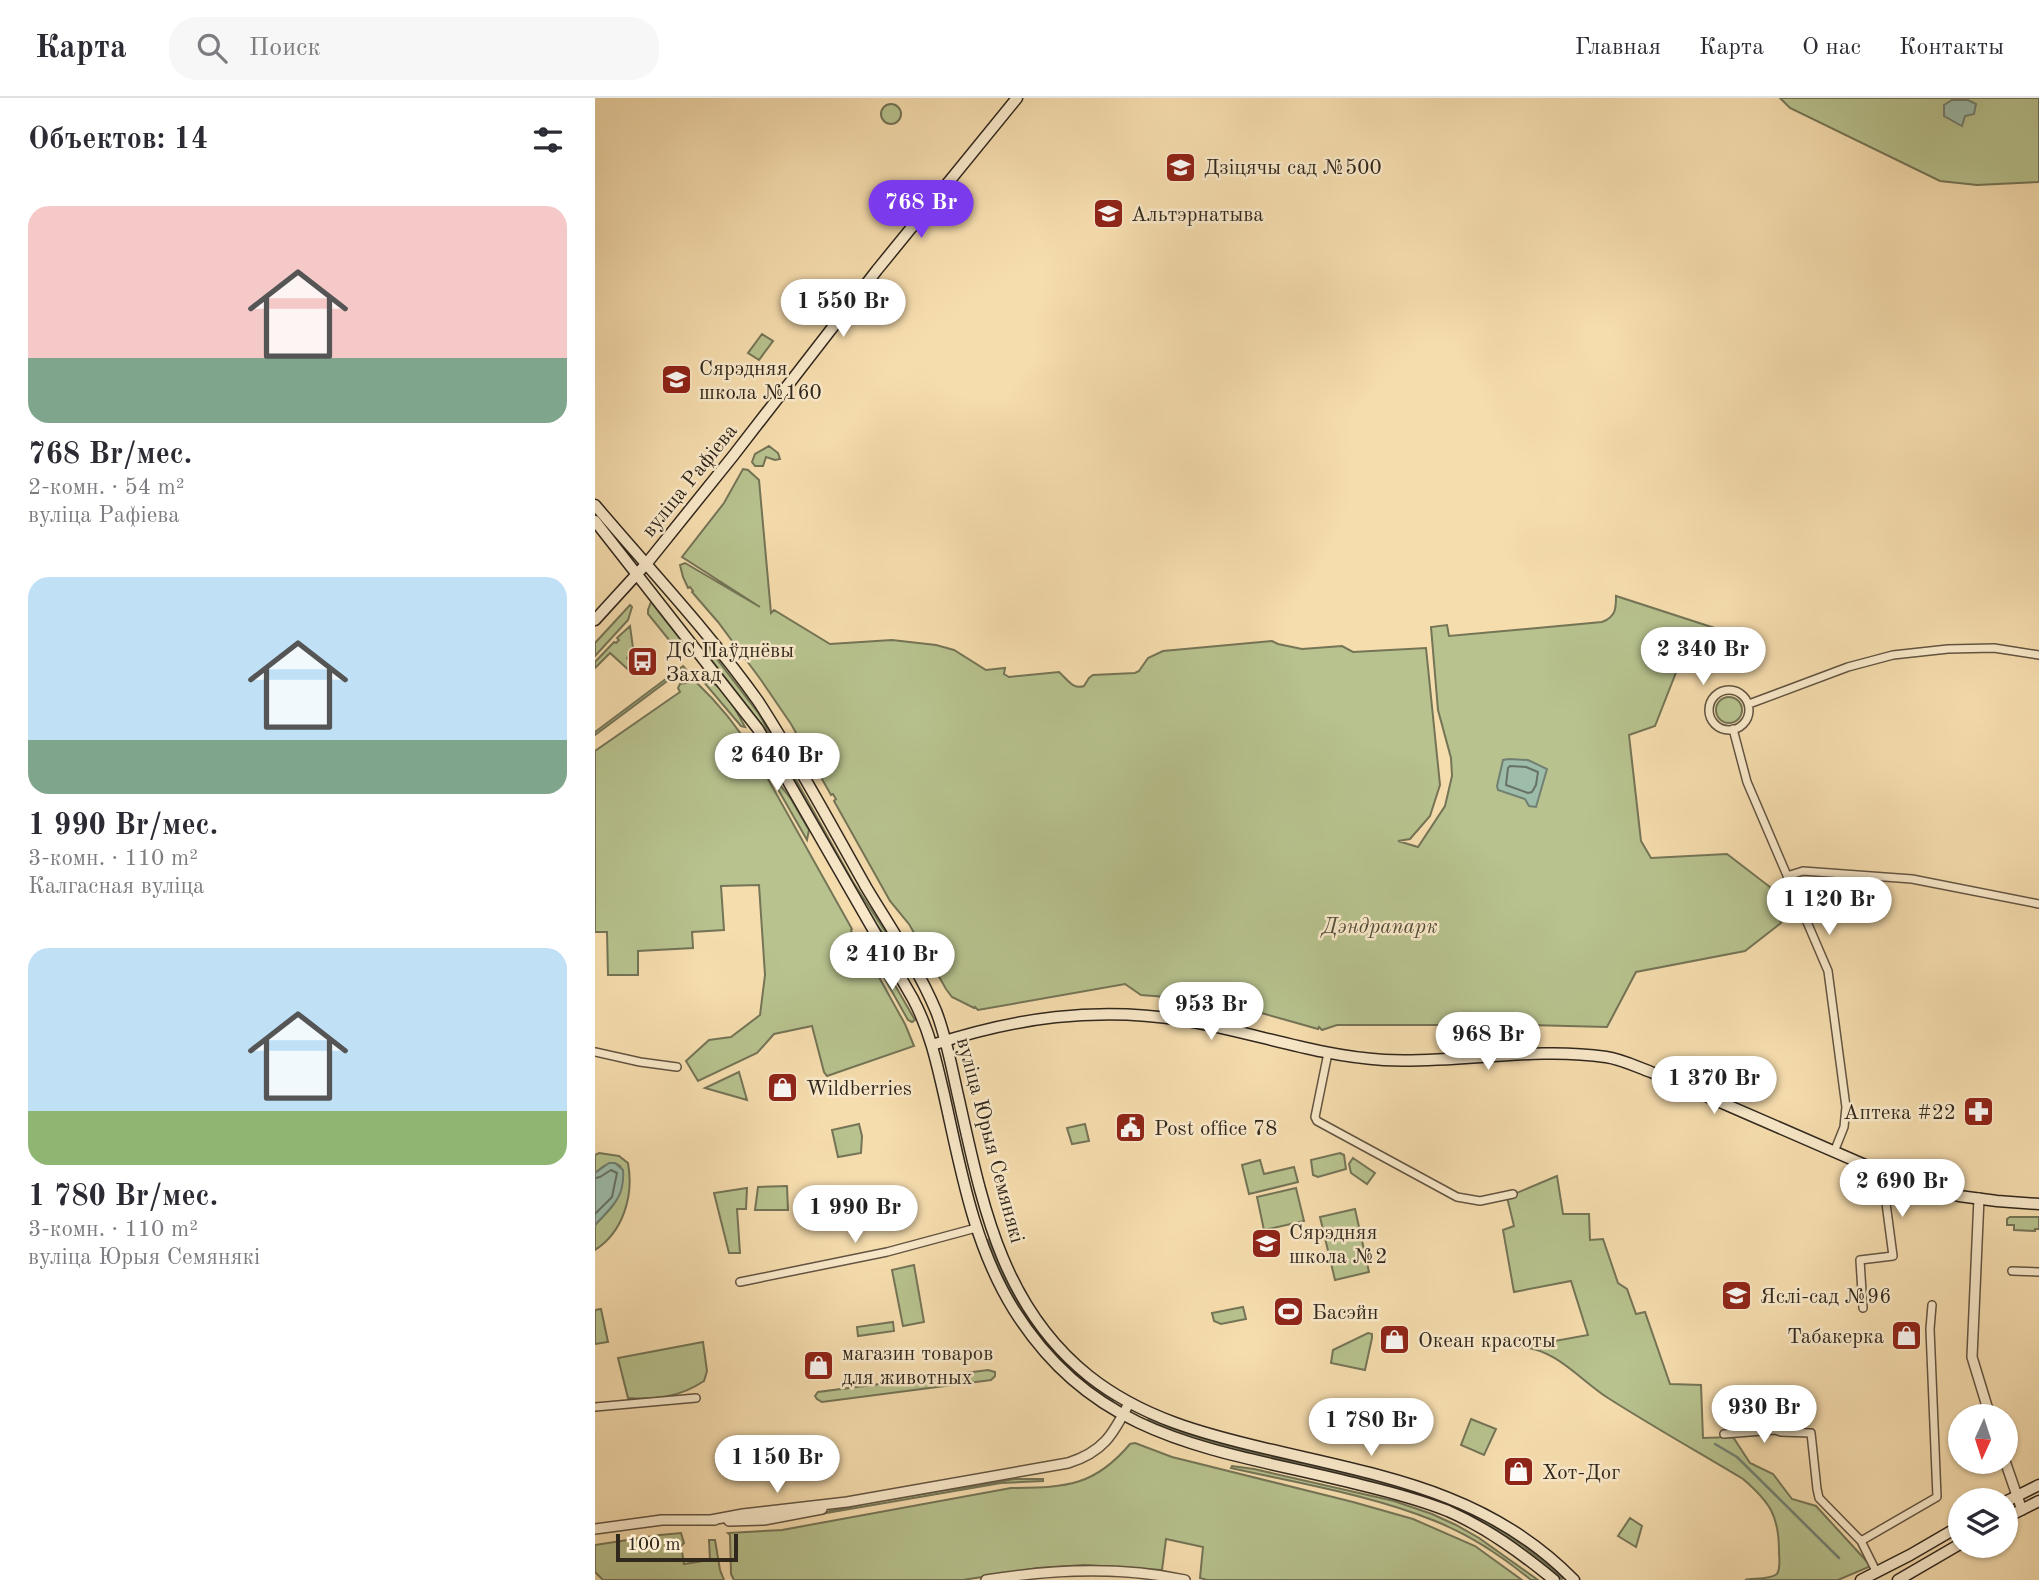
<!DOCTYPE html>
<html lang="ru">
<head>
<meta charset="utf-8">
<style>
  :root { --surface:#fff; --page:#f7f7f7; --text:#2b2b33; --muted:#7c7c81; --line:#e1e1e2; --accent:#7c3aed }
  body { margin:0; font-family:"Old Standard TT",serif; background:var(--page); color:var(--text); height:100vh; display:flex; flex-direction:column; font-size:26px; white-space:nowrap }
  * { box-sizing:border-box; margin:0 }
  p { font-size:23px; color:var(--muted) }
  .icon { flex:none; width:38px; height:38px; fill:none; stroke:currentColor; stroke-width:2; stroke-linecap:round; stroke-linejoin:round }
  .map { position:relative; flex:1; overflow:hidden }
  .panel { display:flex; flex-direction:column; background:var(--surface); width:595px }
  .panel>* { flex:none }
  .needle { width:46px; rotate:183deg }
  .controls { position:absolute; left:1353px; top:1306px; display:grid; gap:14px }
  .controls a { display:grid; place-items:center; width:70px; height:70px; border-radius:50%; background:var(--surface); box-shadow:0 2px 5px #0004; font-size:35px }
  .scale { position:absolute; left:21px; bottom:18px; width:122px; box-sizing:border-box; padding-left:7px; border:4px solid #30271d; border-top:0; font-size:19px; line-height:24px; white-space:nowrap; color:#30271d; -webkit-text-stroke:5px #f9e9ca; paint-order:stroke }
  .price { position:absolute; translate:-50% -60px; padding:0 16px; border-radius:24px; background:#fff; color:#222; font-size:23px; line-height:46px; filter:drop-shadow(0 2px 4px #0008) }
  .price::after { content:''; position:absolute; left:50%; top:42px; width:21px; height:16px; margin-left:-10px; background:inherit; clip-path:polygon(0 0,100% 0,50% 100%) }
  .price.selected { background:var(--accent); color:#fff }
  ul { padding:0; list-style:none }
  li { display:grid; align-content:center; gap:14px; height:371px; padding:0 28px }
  li span { display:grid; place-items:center; height:217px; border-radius:21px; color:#555 }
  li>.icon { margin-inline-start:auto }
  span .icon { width:126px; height:126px; fill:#fffc; stroke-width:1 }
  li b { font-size:30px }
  h2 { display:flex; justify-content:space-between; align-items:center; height:84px; padding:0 28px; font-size:30px }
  header { display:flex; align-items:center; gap:42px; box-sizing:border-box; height:98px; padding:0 35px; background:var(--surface); border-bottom:2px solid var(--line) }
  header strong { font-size:33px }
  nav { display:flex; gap:38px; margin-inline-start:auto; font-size:24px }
  .search { width:490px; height:63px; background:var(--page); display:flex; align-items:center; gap:18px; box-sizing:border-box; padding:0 24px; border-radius:28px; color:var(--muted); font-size:26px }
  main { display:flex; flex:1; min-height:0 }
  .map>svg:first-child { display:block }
  .green { fill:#b7c28e; stroke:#747456; stroke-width:2 }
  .water { fill:#9dbcaa; stroke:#718072; stroke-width:2 }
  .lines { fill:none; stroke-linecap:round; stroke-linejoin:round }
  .shore { stroke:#667264; stroke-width:2 }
  .stream { stroke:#718072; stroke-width:2.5 }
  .minor-casing { stroke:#625441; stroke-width:10 }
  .tertiary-casing { stroke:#625441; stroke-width:12 }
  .secondary-casing { stroke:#30271d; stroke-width:13 }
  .minor { stroke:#f9e9ca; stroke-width:7 }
  .tertiary { stroke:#f9e9ca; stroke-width:9 }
  .secondary { stroke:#f9e9ca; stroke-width:10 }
  .labels { text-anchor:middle; stroke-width:5; stroke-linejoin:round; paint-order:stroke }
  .poi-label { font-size:21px; fill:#30271d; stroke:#f9e9ca; text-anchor:start }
  .street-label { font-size:21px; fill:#30271d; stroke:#f9e9ca }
  .park-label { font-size:21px; font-style:italic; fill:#524e39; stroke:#f9e9ca }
</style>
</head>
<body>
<header>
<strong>Карта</strong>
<div class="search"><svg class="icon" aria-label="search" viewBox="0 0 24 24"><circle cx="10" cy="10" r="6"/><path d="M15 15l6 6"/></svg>Поиск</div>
<nav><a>Главная</a><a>Карта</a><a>О нас</a><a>Контакты</a></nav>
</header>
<main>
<section class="panel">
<h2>Объектов: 14<svg class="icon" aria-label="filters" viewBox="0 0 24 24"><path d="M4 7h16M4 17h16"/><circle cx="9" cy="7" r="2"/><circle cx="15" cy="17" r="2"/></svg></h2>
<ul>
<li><span style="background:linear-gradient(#f6c9c9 70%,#7fa58c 0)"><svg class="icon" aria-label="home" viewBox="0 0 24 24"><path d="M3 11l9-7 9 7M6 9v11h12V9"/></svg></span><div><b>768 Br/мес.</b><p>2-комн. · 54 m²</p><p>вуліца Рафіева</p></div></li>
<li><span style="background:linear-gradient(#bfe0f5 75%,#7fa58c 0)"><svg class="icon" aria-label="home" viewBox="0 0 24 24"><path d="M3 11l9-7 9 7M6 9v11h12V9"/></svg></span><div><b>1 990 Br/мес.</b><p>3-комн. · 110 m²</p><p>Калгасная вуліца</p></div></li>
<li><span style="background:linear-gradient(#bfe0f5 75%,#8fb573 0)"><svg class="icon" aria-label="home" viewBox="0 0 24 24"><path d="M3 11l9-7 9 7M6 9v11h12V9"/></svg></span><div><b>1 780 Br/мес.</b><p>3-комн. · 110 m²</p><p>вуліца Юрыя Семянякі</p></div></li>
</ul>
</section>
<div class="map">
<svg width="1444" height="1482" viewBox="0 0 1444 1482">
  <rect width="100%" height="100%" fill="#f6ddae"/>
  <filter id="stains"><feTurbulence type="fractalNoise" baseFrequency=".00286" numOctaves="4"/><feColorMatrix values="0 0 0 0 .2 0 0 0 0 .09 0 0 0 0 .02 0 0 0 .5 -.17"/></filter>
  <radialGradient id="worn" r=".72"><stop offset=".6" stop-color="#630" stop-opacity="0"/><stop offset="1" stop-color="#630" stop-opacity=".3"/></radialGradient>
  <!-- green -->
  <path class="green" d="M1185,0H1444V84L1382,87L1345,83L1195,10Z
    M286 16a10 10 0 1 1 20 0a10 10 0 1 1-20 0Z
    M167,236L178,243L164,262L153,255Z
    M174,348L183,355L185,361L180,362L171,359L168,368H160L157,364L160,356Z
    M148,371L153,372L164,382L176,515L179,512L235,546L297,542L341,547L359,552L391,572L410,570L409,576L414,579L464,574C472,581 478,592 489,588L494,580L498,577L540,575L544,573L553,560L568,553L677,543L683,546L707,551L747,548L758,554L831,550L845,687L835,718L815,741L803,743L823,749L850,708L857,678L856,660L843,612L836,529L852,527L854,538L1007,524C1021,519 1021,510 1021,498L1138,536L1091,549L1060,628L1034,637L1046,743L1056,760L1132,756L1175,789L1186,825L1150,853L1041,874L1012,929L933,927H742L727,932L724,929L723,931L624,903L546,897L530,886L383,912L380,909L379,910L357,899L351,891L314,826L295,803L239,703L241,701L238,696L236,697L196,626L166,582L123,524L97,494L98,493L95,489L93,490L88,479L85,467L90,465L165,509L87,459L129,405Z
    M56,504L85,541L86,546L83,553L53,516V512Z
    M35,507L37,509L33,522L0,558V545Z
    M35,528L38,550L32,560L42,570L37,575L15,555L0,570V564L19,544L21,545L24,542L22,540Z
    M112,550L115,552L164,616L258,784L292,836L290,838L275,818L170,631L111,555Z
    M88,568L95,576L75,581L0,637V634Z
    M107,582C126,581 142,614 150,629L146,628Z
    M100,583C123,605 143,629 159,656L257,831L256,832L258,837L260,836L310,926L319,948L232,978L229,974L217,928L179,936L162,955L103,983L91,963L114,942L136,939L165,917L170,877L164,787L126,788L129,832L97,834L98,850L43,853V877H13L12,834H0V653L85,594L83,590L85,586Z
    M1121 612a13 13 0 1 1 26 0a13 13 0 1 1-26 0Z
    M182,683L196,701L214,732L212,742L180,686Z
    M282,856L320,922L317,924L313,922L277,858Z
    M144,974L152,1002L110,990Z
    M264,1026L267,1038L266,1055L243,1059L237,1032Z
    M490,1026L494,1043L477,1046L472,1030Z
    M4,1055L24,1058L33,1065C39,1098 28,1134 0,1152V1127C15,1111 23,1106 27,1084C28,1077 29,1074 25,1068L20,1065L9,1068L0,1075V1057Z
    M745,1055L749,1057L751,1071L723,1079L718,1077L716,1062Z
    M758,1060L780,1075L772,1086L756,1075L754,1066Z
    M665,1062L669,1076L699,1069L703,1084L654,1096L647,1067Z
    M962,1078L968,1116H994L995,1142L1008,1141L1023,1185L1032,1191L1041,1216L1050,1214L1075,1286L1106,1287L1108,1340L1138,1339L1155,1365L1178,1376L1197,1401L1221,1408L1276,1468L1243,1482H1150C1157,1480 1175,1482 1182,1476C1186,1470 1184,1460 1184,1453C1184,1418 1175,1404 1148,1381C1103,1354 1057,1328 1013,1300C985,1282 961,1251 926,1249L993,1237L976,1183L919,1194L908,1132L919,1128L912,1099Z
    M192,1088L193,1112H160L163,1089Z
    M152,1090L151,1111H142L145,1155H134L119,1095Z
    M701,1090L709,1123L669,1132L662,1099Z
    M760,1111L774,1174L740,1182L725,1119Z
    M1415,1119H1444V1131H1440V1133L1419,1132V1127H1412V1121Z
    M393,1142C419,1207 459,1263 518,1302L517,1304C455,1260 420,1213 392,1143Z
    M319,1167L329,1224L308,1228L297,1172Z
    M648,1209L651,1221L626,1226L619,1223L617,1215Z
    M6,1211L13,1244L0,1246V1212Z
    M298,1224L299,1233L263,1238L262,1229Z
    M773,1235L777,1236V1240L770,1272L736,1265L738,1252Z
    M108,1244L112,1273L109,1283C85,1299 61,1302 33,1300L23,1260Z
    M393,1272L400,1274V1278L396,1282L227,1304L222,1301L220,1298L223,1294Z
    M876,1321L901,1331L889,1357L866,1347Z
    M553,1322C623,1350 697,1362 770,1380C804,1388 839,1398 872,1413C907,1430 938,1455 968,1480L967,1481C931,1452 894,1423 851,1406C754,1368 647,1366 552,1324Z
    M540,1345L577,1359L758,1404L818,1421L880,1448L927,1482H612L605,1480L608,1449L571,1441L567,1472L489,1467L443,1470L368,1482H139L136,1476L135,1437L133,1435L187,1432L416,1390C469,1389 498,1390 535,1346Z
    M637,1368L659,1371L799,1403L837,1416L861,1427L884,1440L943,1482H936C907,1458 875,1437 840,1423C777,1397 702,1385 636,1370Z
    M420,1381H448V1383L406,1385L208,1419L272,1405Z
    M1035,1420L1047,1428L1041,1449L1023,1438Z
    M86,1435L89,1445L86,1448L89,1466L115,1462L114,1442H120L125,1472L129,1482H8L0,1474V1447L65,1437Z"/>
  <!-- water -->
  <path class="water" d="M1357,2H1373L1381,6L1379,16L1370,18L1367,28L1349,18V7Z
    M914,661L933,662L952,671L941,709L934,708L930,701L903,692L902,688L908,662Z
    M14,1065H20L28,1072C30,1100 17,1108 0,1127V1075Z"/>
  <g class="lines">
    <!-- shore -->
    <path class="shore" d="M915,668L931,669L943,674L941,687L937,694L933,695L911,687L913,670Z
      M0,1080L5,1079L16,1072L22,1075L17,1099L0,1116"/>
    <!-- stream -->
    <path class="stream" d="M1120,1346L1142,1359L1244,1460"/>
    <defs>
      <path id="minor" d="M1114 612a20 20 0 1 1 40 0a20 20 0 1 1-40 0Z
        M1154,606L1253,569L1298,557L1353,551L1399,550L1444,557
        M1138,631L1152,684L1233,873L1251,1009L1249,1029L1239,1054
        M1192,778L1208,773L1317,781L1444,806
        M0,954L45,964L82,969
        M733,955L720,1019L722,1023L862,1099L885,1103L918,1096
        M1417,1173L1444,1174
        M145,1184L292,1154L381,1130
        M1268,1210L1265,1162L1298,1158L1291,1105L1301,1082
        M0,1309L101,1300
        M1129,1336L1180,1332L1186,1334L1216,1335L1222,1391L1224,1400L1266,1443L1282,1475
        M1266,1443L1342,1399L1335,1231L1337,1207"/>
      <path id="tertiary" d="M1384,1100L1377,1259L1395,1318
        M1410,1363L1427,1412
        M116,1422L148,1416L252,1404L473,1365C508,1354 518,1337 534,1305
        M134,1423L169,1422L227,1411
        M0,1431L67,1422H120
        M391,1482C458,1471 524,1468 590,1482"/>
      <path id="secondary" d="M0,407C55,472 114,534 163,603C202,663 236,727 271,789C295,829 323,870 341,913C352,941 357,972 364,1002C387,1104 406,1208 494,1278C547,1320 609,1336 673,1351C787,1378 893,1394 979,1482
        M0,423L163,631L318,901C335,933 342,966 350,1001C366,1073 379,1148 419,1212C504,1347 626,1351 766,1387C795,1394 825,1402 853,1413C892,1430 926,1455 959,1482
        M0,522L52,465L138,358L282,172L422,0
        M337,947C420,920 500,908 587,922C655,933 720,958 789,962C863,966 938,948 1011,959C1026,961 1042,969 1056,974L1316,1087L1364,1098L1402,1103L1444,1106
        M1410,1404L1444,1387
        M1410,1420L1444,1403
        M1266,1482L1315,1457L1365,1428
        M1303,1482L1365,1446"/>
    </defs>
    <!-- minor casing -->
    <use href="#minor" class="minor-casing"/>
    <!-- tertiary casing -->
    <use href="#tertiary" class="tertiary-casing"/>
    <!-- secondary casing -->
    <use href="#secondary" class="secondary-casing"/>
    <!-- minor -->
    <use href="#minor" class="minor"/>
    <!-- tertiary -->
    <use href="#tertiary" class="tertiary"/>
    <!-- secondary -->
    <use href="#secondary" class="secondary"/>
  </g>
  <!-- icons -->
  <defs>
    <symbol id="school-square" viewBox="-11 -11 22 22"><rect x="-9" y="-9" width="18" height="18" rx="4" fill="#8f2418" stroke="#f9e9ca"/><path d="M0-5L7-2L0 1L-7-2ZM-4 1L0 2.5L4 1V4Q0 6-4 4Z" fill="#fff"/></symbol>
    <symbol id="bus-square" viewBox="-11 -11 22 22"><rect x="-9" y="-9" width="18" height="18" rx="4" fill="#8f2418" stroke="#f9e9ca"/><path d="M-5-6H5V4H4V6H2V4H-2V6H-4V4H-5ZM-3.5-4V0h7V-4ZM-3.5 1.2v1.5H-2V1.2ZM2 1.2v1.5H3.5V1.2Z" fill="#fff"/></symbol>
    <symbol id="shop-square" viewBox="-11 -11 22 22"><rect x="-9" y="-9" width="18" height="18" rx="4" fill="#8f2418" stroke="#f9e9ca"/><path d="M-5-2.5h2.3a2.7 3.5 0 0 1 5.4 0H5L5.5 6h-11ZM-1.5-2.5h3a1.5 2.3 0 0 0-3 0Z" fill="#fff"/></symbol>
    <symbol id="pharmacy-square" viewBox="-11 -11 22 22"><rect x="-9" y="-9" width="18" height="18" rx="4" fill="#8f2418" stroke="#f9e9ca"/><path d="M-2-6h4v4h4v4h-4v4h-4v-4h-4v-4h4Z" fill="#fff"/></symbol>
    <symbol id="civic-square" viewBox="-11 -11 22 22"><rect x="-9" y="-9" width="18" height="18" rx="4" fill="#8f2418" stroke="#f9e9ca"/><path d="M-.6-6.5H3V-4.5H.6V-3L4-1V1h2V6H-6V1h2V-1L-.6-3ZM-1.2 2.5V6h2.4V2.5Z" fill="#fff"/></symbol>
    <symbol id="stadium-square" viewBox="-11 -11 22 22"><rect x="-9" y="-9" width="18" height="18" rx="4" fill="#8f2418" stroke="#f9e9ca"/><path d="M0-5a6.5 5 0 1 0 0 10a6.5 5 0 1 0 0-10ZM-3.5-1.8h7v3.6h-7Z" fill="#fff"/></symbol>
  </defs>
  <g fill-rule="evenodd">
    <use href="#school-square" x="568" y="52" width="35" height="35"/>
    <use href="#school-square" x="496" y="98" width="35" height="35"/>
    <use href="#school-square" x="64" y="264" width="35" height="35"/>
    <use href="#bus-square" x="30" y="546" width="35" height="35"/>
    <use href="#shop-square" x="170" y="972" width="35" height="35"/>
    <use href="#pharmacy-square" x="1366" y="996" width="35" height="35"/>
    <use href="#civic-square" x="518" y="1012" width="35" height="35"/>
    <use href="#school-square" x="654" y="1128" width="35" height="35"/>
    <use href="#school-square" x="1124" y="1180" width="35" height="35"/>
    <use href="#stadium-square" x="676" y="1196" width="35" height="35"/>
    <use href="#shop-square" x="1294" y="1220" width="35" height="35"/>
    <use href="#shop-square" x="782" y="1224" width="35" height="35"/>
    <use href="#shop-square" x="206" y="1250" width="35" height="35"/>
    <use href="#shop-square" x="906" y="1356" width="35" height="35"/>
  </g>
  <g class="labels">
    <!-- poi labels -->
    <g class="poi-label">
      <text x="609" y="76">Дзіцячы сад №500</text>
      <text x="536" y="123">Альтэрнатыва</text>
      <text x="104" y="277">Сярэдняя<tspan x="104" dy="24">школа №160</tspan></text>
      <text x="71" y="559">ДС Паўднёвы<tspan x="71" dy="24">Захад</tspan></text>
      <text x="211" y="997">Wildberries</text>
      <text x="1361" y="1021" text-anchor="end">Аптека #22</text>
      <text x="559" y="1037">Post office 78</text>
      <text x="694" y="1141">Сярэдняя<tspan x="694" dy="24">школа №2</tspan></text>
      <text x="1165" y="1205">Яслі-сад №96</text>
      <text x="717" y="1221">Басэйн</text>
      <text x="1289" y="1245" text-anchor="end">Табакерка</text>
      <text x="823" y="1249">Океан красоты</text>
      <text x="247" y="1262">магазин товаров<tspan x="247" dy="24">для животных</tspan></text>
      <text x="947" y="1381">Хот-Дог</text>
    </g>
    <!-- street labels -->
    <g class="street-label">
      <text transform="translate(94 382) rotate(-51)" y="7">вуліца Рафіева</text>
      <text transform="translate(396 1042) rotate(75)" y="7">вуліца Юрыя Семянякі</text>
    </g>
    <!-- park labels -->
    <g class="park-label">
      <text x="785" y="835">Дэндрапарк</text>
    </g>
  </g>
  <rect width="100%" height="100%" filter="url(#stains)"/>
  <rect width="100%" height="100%" fill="url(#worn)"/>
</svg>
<div class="controls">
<a><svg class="needle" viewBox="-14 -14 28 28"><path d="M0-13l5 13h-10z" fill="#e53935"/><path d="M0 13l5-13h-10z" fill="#7c7c81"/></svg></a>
<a><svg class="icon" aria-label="layers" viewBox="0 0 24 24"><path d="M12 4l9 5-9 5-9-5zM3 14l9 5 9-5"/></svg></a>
</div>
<div class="scale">100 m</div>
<b class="price selected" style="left:326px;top:142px">768 Br</b>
<b class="price" style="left:248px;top:241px">1 550 Br</b>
<b class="price" style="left:1108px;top:589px">2 340 Br</b>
<b class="price" style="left:182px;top:695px">2 640 Br</b>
<b class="price" style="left:1234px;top:839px">1 120 Br</b>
<b class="price" style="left:297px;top:894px">2 410 Br</b>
<b class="price" style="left:616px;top:944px">953 Br</b>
<b class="price" style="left:893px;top:974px">968 Br</b>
<b class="price" style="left:1119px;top:1018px">1 370 Br</b>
<b class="price" style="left:1307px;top:1121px">2 690 Br</b>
<b class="price" style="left:260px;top:1147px">1 990 Br</b>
<b class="price" style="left:1169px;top:1347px">930 Br</b>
<b class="price" style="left:776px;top:1360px">1 780 Br</b>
<b class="price" style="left:182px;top:1397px">1 150 Br</b>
</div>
</main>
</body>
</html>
